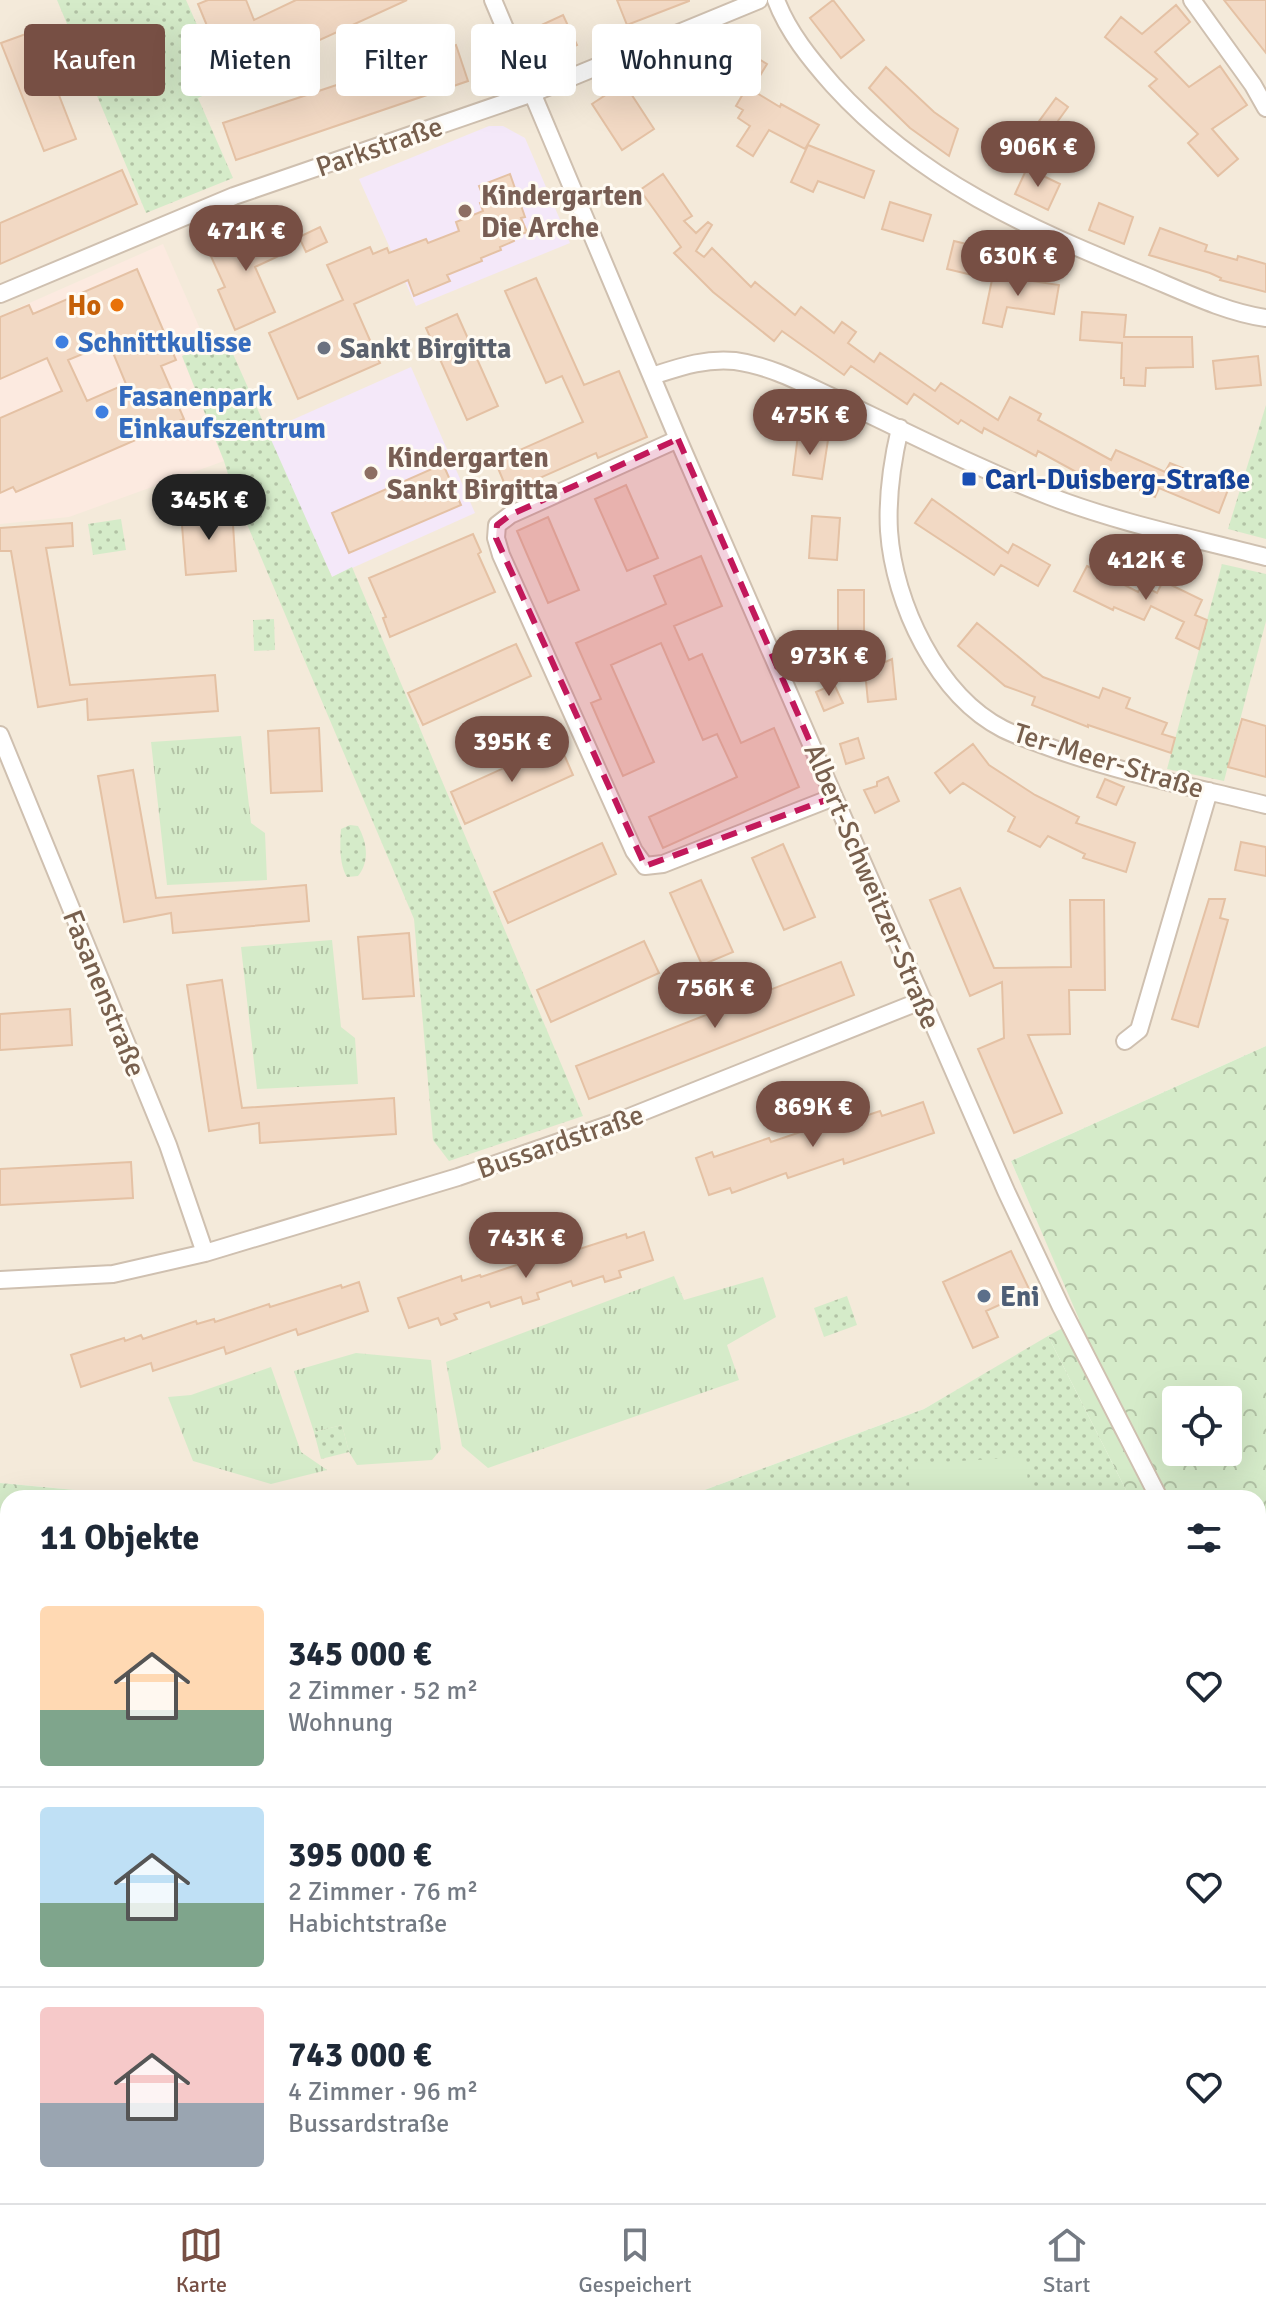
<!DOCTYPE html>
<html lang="de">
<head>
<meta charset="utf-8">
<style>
  :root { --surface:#fff; --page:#f2f2f3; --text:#1f2937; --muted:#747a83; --line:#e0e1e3; --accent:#774f44 }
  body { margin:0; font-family:Signika,sans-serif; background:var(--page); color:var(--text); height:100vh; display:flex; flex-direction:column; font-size:30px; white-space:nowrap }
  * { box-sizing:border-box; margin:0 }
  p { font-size:26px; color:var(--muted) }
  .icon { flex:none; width:44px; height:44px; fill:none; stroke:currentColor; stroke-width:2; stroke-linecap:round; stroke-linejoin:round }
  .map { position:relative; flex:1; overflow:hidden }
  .panel { position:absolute; left:0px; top:1490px; width:1266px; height:714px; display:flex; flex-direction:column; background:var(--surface); border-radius:24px 24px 0 0; box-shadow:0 8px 32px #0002 }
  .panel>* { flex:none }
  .banner { position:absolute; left:24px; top:24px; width:800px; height:72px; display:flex; gap:16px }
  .controls { position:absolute; left:1162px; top:1386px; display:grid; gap:16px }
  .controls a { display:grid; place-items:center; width:80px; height:80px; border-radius:8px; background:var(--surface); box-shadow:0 8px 32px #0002; font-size:40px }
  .price { position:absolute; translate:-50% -68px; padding:0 18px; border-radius:28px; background:var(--accent); color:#fff; font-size:26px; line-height:52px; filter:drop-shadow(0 2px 4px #0008) }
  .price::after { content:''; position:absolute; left:50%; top:48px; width:24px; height:18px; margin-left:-12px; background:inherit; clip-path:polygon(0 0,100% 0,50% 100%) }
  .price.selected { background:#222; color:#fff }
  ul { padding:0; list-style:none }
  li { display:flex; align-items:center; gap:24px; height:200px; padding:0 40px }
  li+li { border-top:2px solid var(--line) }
  li span { display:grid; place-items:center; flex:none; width:224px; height:160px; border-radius:8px; color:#555 }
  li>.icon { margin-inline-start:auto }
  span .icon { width:96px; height:96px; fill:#fffc; stroke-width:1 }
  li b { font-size:34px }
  h2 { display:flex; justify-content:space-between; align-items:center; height:96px; padding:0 40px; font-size:34px }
  .pill { padding:0 28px; border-radius:8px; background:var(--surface); box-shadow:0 8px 32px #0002; font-size:28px; line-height:72px }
  .pill.selected { background:var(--accent); color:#fff }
  .tab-bar { display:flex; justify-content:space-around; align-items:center; height:112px; border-top:2px solid var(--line); background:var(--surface); font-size:22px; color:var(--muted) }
  .tab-bar a { display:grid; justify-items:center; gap:4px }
  .tab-bar .selected { color:var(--accent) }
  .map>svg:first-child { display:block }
  .residential { fill:#f4eada }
  .commercial { fill:#fceae0 }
  .education { fill:#f4e8f9 }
  .grass { fill:url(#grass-tufts) }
  .forest { fill:url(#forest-crowns); fill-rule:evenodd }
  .park { fill:url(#park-dots) }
  .pitch { fill:#d5ebc9 }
  .building { fill:#f2d9c4; stroke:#e4c1a4; stroke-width:2; fill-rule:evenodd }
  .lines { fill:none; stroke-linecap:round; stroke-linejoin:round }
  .street-casing { stroke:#cfc0b0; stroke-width:20 }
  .street { stroke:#fff; stroke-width:16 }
  .marked { fill:#c2185b; fill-opacity:0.2; stroke:#c2185b; stroke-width:6; stroke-dasharray:16 10; stroke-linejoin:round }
  .education-dot { fill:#8d6e63; stroke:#fffbf3; stroke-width:3 }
  .food-dot { fill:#e8710a; stroke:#fffbf3; stroke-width:3 }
  .shop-dot { fill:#3f7fe0; stroke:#fffbf3; stroke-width:3 }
  .worship-dot { fill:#6b7280; stroke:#fffbf3; stroke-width:3 }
  .transit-dot { fill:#1a4fb4; stroke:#fffbf3; stroke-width:3 }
  .service-dot { fill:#5c6f8a; stroke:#fffbf3; stroke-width:3 }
  .labels { text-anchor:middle; stroke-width:6; stroke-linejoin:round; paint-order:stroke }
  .street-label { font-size:28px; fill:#78604e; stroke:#fffbf3 }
  .education-label { font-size:28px; font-weight:bold; fill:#785e54; stroke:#fffbf3; text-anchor:start }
  .food-label { font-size:28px; font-weight:bold; fill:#c56008; stroke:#fffbf3; text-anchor:end }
  .shop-label { font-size:28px; font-weight:bold; fill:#366cbe; stroke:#fffbf3; text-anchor:start }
  .worship-label { font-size:28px; font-weight:bold; fill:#5b616d; stroke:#fffbf3; text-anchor:start }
  .transit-label { font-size:28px; font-weight:bold; fill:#164399; stroke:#fffbf3; text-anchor:start }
  .service-label { font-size:28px; font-weight:bold; fill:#4e5e75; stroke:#fffbf3; text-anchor:start }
</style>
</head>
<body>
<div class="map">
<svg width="1266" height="2203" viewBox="0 0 1266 2203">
  <defs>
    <pattern id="grass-tufts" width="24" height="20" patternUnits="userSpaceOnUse" patternTransform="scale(2)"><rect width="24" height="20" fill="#d5ebc9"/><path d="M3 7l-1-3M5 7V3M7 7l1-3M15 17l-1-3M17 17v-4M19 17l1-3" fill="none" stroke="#b2c2a5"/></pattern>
    <pattern id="forest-crowns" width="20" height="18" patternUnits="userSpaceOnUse" patternTransform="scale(2)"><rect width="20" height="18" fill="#d5ebc9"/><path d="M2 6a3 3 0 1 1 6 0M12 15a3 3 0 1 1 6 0" fill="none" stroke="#b2c2a5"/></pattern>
    <pattern id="park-dots" width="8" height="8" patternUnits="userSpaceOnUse" patternTransform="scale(2)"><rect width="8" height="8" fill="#d5ebc9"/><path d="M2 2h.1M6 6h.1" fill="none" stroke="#b2c2a5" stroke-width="1.8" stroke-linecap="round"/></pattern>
  </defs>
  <rect width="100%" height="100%" fill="#fcf7ec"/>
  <!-- residential -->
  <path class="residential" d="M0,0H1266V1046L1011,1161L1080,1319L924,1409L683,1498H161L0,1483Z"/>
  <!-- commercial -->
  <path class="commercial" d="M163,244L207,345L182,356L224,461L69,517L0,524V316Z"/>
  <!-- education -->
  <path class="education" d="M489,126H503L525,138L570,243L416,306L359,179Z
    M411,367L475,513L332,577L265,432Z"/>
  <!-- grass -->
  <path class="grass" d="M241,736L251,823L265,833L267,880L167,885L151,742Z
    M332,940L341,1027L355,1038L358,1084L257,1089L241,947Z
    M674,1276L684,1300L763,1277L776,1317L727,1345L739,1380L488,1468L462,1446L446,1362Z
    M356,1353L431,1360L441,1449L432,1460L357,1465L349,1452L342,1425L314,1432L294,1371Z
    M271,1367L301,1452L327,1470L271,1484L193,1461L168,1397L191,1395Z"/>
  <!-- forest -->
  <path class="forest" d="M1266,1046V2203H0V1483L161,1498H8V2196H1258V1498H1130L1048,1336L1079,1319L1011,1161ZM1176,1400H1228V1452H1176Z"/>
  <!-- park -->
  <path class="park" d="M57,0H186L224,86L198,98L233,178L146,213Z
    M225,336L332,577L352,567L583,1116L449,1161L433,1140L414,919L233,491L224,461L182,356Z
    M1266,405V539L1228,529Z
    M121,519L126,550L93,555L88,524Z
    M1222,564L1266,574V621L1224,781L1167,769Z
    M274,619L275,650L254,651L253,620Z
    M350,825L358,826C367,842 370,861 358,876L347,877C339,864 340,844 341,829Z
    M847,1296L857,1325L824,1337L814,1308Z
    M1048,1336L1130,1498H683L924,1409Z
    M342,1425L349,1452L321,1459L314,1432Z"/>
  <!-- pitch -->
  <path class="pitch" d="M1026,1457L1029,1498H910L908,1464Z"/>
  <!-- building -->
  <path class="building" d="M208,0H246L254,20L296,0H407L311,44L307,36L266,55L272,68L239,82L229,59L220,63L213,46L215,45L198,4Z
    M617,0H689V1L627,25Z
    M833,0L864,40L841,58L810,18Z
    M1224,0H1266V53Z
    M1176,5L1190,22L1155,52L1189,87L1220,66L1247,105L1212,129L1238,159L1218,176L1188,143L1198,134L1149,86L1157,79L1105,37L1121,17L1142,34Z
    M563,15L577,45L549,58L535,28Z
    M34,31L76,139L44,151L1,43Z
    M729,41L767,64L752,89L714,65Z
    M456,45L468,81L236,160L223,123Z
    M686,57L697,75L680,85L669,67Z
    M886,67L934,112L958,129L949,156L910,128L869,88Z
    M624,83L654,129L622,150L592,104Z
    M747,87L780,107L781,104L819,125L805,149L769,130L753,156L737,146L750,126L738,118L743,110L736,106Z
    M1056,98L1068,107L1050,132L1037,124Z
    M808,145L874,171L864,198L818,181L813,192L791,182Z
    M1027,168L1060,184L1048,210L1015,194Z
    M122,170L137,204L0,264V223Z
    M510,174L525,217L521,218L527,232L513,238L514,241L500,247L501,250L481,258L482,261L447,275L450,281L414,296L408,280L354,304L380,363L298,399L269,333L343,300L327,265L370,247L373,254L387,248L389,253L426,239L428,243L459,231L456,222L483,211L480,203L485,201L479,186Z
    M663,174L692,216L684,221L696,233L708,222L712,225L696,251L704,257L712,248L751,287L755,282L795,315L801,307L834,333L842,322L856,332L848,343L874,362L880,353L935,391L941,383L998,420L1010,397L1041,414L1038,420L1111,460L1116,450L1165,472L1170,463L1229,487L1219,513L1159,488L1155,497L1104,474L1098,484L1038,451L1036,456L984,428L982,433L961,420L958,424L914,394L907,404L851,366L844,375L782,331L774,341L713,292L674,253L681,247L640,190Z
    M890,202L931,215L923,241L882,229Z
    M1099,203L1133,217L1124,244L1089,230Z
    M267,219L283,254L255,267L275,312L235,330L218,290L225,287L209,252L229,243L226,237Z
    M320,227L327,242L306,252L299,237Z
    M1160,228L1207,245L1205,251L1237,260L1238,256L1266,264V292L1220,280L1221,278L1210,273L1149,255Z
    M954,241L996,251L989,279L947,269Z
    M137,269L176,360L161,366L184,419L16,492L13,487L0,493V418L62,391L47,358L0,379V317L29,305L33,314ZM109,343L126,384L87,401L68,360Z
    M993,275L1059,285L1054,314L1007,307L1002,327L983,323Z
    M536,278L584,385L619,371L647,437L598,458L596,453L508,492L495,461L583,422L562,376L546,383L505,291Z
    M1082,312L1126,315L1124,337H1192L1193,367L1146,368L1145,386L1124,385V378H1121L1122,343L1080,340Z
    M457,314L498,406L467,420L426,328Z
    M1258,356L1261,385L1216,389L1213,361Z
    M798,435L828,440L822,479L793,475Z
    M443,464L461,505L349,553L332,513Z
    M626,485L658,558L627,571L595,499Z
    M932,499L1008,553L1013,544L1050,565L1038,586L1001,565L994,575L915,523Z
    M232,509L236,571L186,575L181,513Z
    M812,516L840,518L837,560L809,558Z
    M548,517L579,590L548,603L517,531Z
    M72,523L73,546L46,548L70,685L215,675L218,711L88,720L87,699L38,707L11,551H0V528Z
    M473,534L481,552L478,554L495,592L390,637L383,618L386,617L369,578Z
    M701,556L722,606L674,626L689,660L702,654L741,743L774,728L799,787L663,848L649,817L737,777L717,734L703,740L661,643L611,665L654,762L623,776L591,703L601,699L576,643L666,604L654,576Z
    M1087,566L1138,592L1142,585L1157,593L1163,581L1202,600L1195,615L1207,620L1199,649L1176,638L1184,622L1151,606L1144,620L1114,607L1113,610L1074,591Z
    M838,590H864V646H838Z
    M977,623L1043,677L1099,698L1103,688L1130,698L1126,708L1167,723L1162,734L1175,738L1171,753L1088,725V727L1032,705L1035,697L1005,686L958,646Z
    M516,644L531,676L423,725L408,693Z
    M892,659L896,699L868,702L865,671Z
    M834,684L843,703L824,711L816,692Z
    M1242,719L1266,726V777L1228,767Z
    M319,728L322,791L271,793L268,731Z
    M858,738L864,758L846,764L840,744Z
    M559,743L573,775L465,824L451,792Z
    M973,744L989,765L1035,795L1079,817L1076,823L1135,843L1126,872L1083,858L1085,854L1048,836L1040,847L1008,831L1015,817L963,783L950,793L935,773Z
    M133,770L156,898L306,885L309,921L173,933L171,913L124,922L98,776Z
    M888,777L899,801L875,813L864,790L877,786V782Z
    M1105,779L1124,787L1116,805L1097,797Z
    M1241,842L1266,847V876L1235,870Z
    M602,843L616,874L508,923L494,892Z
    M783,844L815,917L784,930L752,858Z
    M701,880L733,952L702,965L670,893Z
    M960,888L994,968L1071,967L1070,900H1104L1105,990H1069L1070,1034L1028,1035L1062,1113L1014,1133L978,1049L1004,1038L1002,982L970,996L930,900Z
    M1209,899H1225L1220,918L1228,920L1198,1027L1172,1019Z
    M409,933L414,996L363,999L358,937Z
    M644,941L659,973L551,1022L537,990Z
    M841,962L854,995L589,1099L576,1066Z
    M222,980L242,1108L394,1098L396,1134L260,1143L259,1123L209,1131L187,985Z
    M70,1009L72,1045L0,1050V1014Z
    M923,1102L934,1133L844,1164L843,1159L788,1178L786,1173L732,1193L730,1188L709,1195L696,1158L712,1152L714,1157L769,1138L771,1142L824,1124L826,1129L880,1111L882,1116Z
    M131,1162L133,1198L0,1205V1169Z
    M644,1232L653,1260L619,1271L621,1277L605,1282L603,1276L573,1286L571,1281L537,1293L539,1299L523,1304L521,1297L491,1307L489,1302L454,1314L457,1319L441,1325L438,1318L409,1328L398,1298L461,1276L462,1281L480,1275L481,1277L543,1256L545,1260L626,1234L627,1238Z
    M1011,1251L1030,1291L986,1311L998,1337L973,1348L943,1282Z
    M359,1282L368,1311L298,1335L296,1329L226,1354L224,1347L153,1371L151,1363L81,1387L71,1355L124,1338L125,1341L141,1335L143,1339L196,1321L197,1324L214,1319L215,1322L269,1304L270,1307L341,1285L342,1288Z"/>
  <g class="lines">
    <defs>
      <path id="street" d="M493,0L678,439L1006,1191L1061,1307L1159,1498
        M776,0C788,32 811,60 833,85C920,181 1028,228 1146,276C1182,291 1227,313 1266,318
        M1192,0L1253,85L1266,108
        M0,294L234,196L533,93L759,0
        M652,376C680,367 705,358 735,361C773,366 809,387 843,402C911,434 979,469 1049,496C1119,523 1193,538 1266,557
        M900,428C892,462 887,496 889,531C894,603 937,695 1003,729C1021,738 1041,744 1060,751C1127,774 1197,788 1266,805
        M678,439L510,515L497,525L496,538L501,555L634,851L645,866L663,864L834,797
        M0,735L168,1145L205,1253
        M1125,1041L1139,1030L1209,791
        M0,1280L113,1274L205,1253L458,1177L617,1122L923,1000
        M1258,1718L1266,1737"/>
    </defs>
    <!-- street casing -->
    <use href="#street" class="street-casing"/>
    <!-- street -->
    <use href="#street" class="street"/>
  </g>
  <!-- marked area -->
  <path class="marked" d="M678,439L834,797L645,866L496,538L497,525L510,515Z"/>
  <!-- markers -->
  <g class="education-dot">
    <circle cx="465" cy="211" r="8"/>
    <circle cx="371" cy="473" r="8"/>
  </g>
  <circle class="food-dot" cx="117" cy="305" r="8"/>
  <g class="shop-dot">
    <circle cx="62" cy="342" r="8"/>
    <circle cx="102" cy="412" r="8"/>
  </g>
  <circle class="worship-dot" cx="324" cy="348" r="8"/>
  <rect class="transit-dot" x="961" y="471" width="16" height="16" rx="4"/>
  <circle class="service-dot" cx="984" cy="1296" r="8"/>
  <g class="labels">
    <!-- street labels -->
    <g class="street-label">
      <text transform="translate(379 146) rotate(-19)" y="10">Parkstraße</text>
      <text transform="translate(1109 760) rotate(17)" y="10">Ter-Meer-Straße</text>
      <text transform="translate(873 886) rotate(67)" y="10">Albert-Schweitzer-Straße</text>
      <text transform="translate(105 993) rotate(68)" y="10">Fasanenstraße</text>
      <text transform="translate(560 1141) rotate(-19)" y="10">Bussardstraße</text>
    </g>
    <!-- education labels -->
    <g class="education-label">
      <text x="481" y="205">Kindergarten<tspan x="481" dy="32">Die Arche</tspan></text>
      <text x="387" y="467">Kindergarten<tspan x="387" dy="32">Sankt Birgitta</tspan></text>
    </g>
    <!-- food labels -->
    <g class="food-label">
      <text x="101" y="315">Ho</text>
    </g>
    <!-- shop labels -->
    <g class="shop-label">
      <text x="78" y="352">Schnittkulisse</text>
      <text x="118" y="406">Fasanenpark<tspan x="118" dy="32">Einkaufszentrum</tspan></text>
    </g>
    <!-- worship labels -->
    <g class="worship-label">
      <text x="340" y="358">Sankt Birgitta</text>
    </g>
    <!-- transit labels -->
    <g class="transit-label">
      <text x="985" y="489">Carl-Duisberg-Straße</text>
    </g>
    <!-- service labels -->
    <g class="service-label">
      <text x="1000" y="1306">Eni</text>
    </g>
  </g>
</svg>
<div class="controls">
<a><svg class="icon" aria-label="locate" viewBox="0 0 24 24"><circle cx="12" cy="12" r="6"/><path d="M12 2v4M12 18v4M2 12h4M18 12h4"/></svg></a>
</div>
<b class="price" style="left:1038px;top:189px">906K €</b>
<b class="price" style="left:246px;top:273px">471K €</b>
<b class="price" style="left:1018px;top:298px">630K €</b>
<b class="price" style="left:810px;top:457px">475K €</b>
<b class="price selected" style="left:209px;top:542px">345K €</b>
<b class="price" style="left:1146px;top:602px">412K €</b>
<b class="price" style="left:829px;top:698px">973K €</b>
<b class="price" style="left:512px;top:784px">395K €</b>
<b class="price" style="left:715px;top:1030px">756K €</b>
<b class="price" style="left:813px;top:1149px">869K €</b>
<b class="price" style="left:526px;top:1280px">743K €</b>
<div class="banner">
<a class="pill selected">Kaufen</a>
<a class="pill">Mieten</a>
<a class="pill">Filter</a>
<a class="pill">Neu</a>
<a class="pill">Wohnung</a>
</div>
<section class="panel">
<h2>11 Objekte<svg class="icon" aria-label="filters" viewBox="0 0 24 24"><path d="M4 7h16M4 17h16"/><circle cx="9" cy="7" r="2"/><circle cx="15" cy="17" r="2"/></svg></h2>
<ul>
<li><span style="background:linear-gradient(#ffd9b3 65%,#7fa58c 0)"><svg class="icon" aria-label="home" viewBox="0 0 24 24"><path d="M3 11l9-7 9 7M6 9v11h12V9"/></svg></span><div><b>345 000 €</b><p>2 Zimmer · 52 m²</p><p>Wohnung</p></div><svg class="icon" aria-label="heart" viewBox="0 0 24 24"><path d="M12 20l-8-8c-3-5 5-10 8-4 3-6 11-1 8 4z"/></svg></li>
<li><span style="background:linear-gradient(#bfe0f5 60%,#7fa58c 0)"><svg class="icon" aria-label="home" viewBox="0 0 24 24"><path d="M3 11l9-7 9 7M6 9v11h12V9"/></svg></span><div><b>395 000 €</b><p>2 Zimmer · 76 m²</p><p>Habichtstraße</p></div><svg class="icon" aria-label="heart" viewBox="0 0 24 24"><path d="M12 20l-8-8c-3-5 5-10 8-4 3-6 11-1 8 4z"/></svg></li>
<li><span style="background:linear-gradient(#f6c9c9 60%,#9aa5b1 0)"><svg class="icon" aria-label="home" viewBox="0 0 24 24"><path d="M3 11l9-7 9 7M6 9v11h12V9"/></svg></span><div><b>743 000 €</b><p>4 Zimmer · 96 m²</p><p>Bussardstraße</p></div><svg class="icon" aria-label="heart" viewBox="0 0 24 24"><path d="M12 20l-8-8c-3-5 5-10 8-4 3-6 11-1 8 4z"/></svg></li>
</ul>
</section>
</div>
<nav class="tab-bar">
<a class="selected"><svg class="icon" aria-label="map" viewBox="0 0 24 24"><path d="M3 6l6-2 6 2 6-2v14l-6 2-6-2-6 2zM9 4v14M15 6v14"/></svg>Karte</a>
<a><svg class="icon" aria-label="saved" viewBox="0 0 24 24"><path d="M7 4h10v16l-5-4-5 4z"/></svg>Gespeichert</a>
<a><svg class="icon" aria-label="home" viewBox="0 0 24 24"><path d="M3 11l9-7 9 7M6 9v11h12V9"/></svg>Start</a>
</nav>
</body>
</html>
